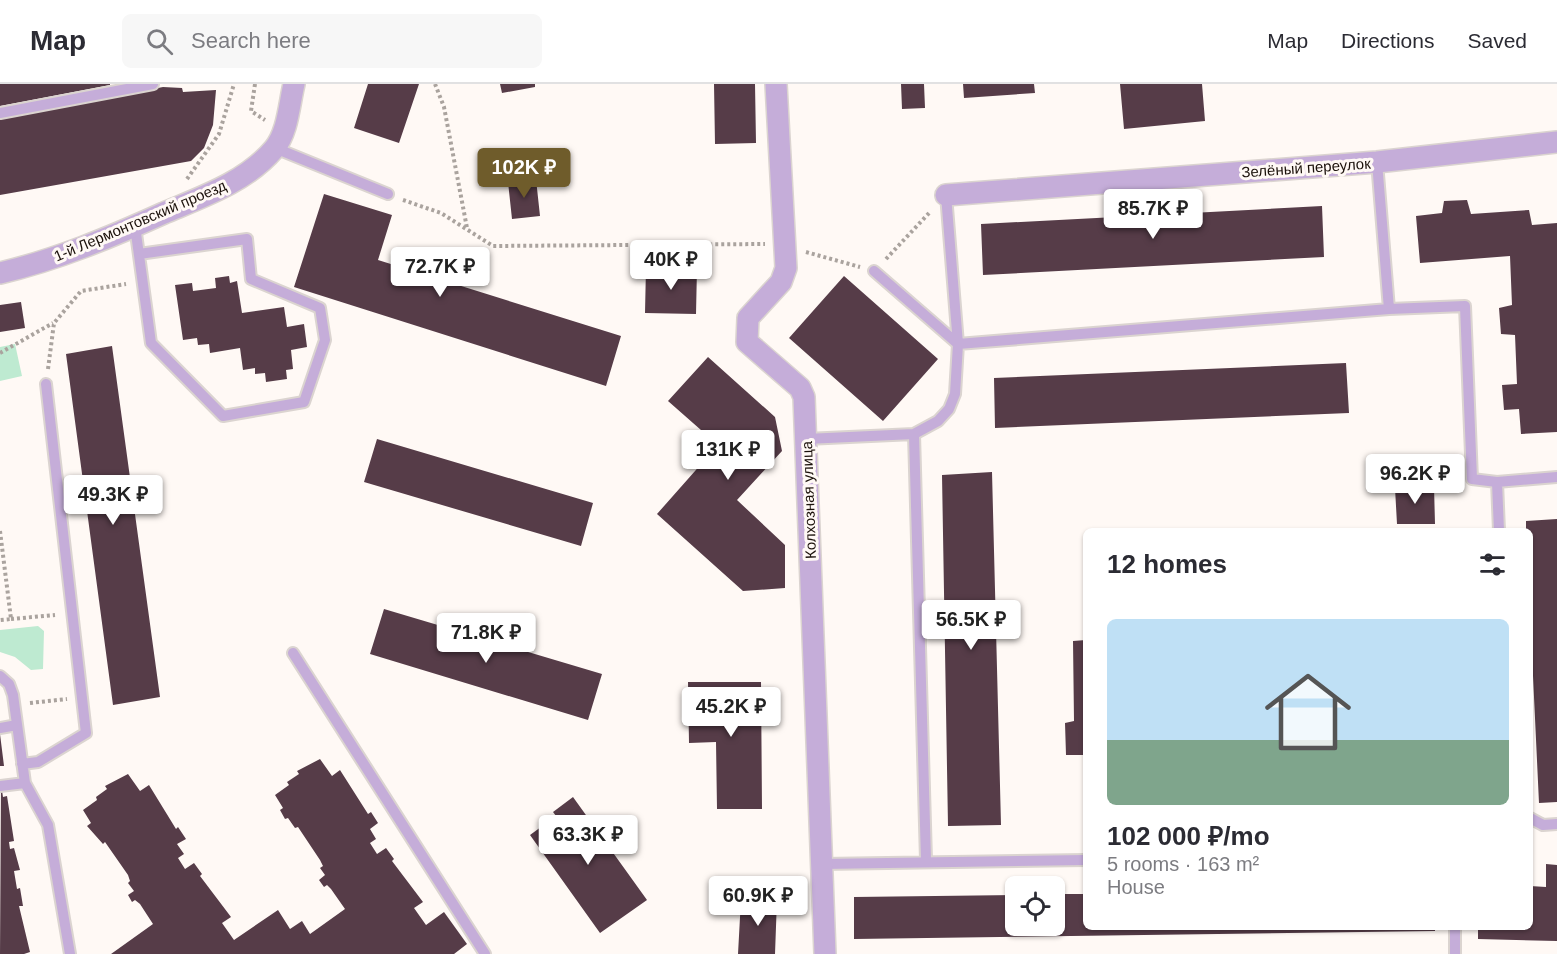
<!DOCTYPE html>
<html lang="en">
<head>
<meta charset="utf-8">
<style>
  :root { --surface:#fff; --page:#f7f7f7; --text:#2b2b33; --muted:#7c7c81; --line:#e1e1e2; --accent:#6f5c2b }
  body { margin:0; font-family:Helvetica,sans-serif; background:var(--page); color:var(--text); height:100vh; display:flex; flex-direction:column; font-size:22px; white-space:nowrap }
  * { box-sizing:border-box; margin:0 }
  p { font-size:20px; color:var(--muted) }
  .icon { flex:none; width:33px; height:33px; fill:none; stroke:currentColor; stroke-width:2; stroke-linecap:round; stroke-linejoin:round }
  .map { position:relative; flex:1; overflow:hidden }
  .panel { position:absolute; left:1083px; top:444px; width:450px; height:402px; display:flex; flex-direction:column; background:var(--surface); border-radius:9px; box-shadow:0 2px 4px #0004 }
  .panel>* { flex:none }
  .fabs { position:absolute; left:1005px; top:792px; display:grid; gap:12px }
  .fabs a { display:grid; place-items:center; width:60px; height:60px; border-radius:9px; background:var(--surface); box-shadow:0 2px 4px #0004; font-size:30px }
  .price { position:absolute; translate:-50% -51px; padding:0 14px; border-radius:6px; background:#fff; color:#222; font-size:20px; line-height:39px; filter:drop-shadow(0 2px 3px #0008) }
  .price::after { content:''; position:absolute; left:50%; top:36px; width:18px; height:14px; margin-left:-9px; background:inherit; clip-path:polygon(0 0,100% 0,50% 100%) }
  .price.current { background:var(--accent); color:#fff }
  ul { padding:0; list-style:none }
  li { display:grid; align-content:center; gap:12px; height:318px; padding:0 24px }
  li span { display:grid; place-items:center; height:186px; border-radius:9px; color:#555 }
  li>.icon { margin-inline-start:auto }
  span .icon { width:108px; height:108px; fill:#fffc; stroke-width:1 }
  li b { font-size:26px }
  h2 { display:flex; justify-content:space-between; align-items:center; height:72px; padding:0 24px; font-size:26px }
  header { display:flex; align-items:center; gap:36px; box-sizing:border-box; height:84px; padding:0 30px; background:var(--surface); border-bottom:2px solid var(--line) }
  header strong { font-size:28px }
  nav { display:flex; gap:33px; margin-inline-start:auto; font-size:21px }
  .search { width:420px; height:54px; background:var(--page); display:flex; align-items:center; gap:15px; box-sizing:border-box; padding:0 21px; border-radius:9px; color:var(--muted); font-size:22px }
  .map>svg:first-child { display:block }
  .green { fill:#beead1 }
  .building { fill:#563c48 }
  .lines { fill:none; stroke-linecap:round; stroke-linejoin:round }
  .lane-casing { stroke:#dbd4d0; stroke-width:14 }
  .street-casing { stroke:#dbd4d0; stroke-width:24 }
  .path { stroke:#aaa39e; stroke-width:4; stroke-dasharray:3 3; stroke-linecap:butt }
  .lane { stroke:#c5add9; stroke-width:10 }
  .street { stroke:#c5add9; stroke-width:21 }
  .labels { text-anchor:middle; stroke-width:6; stroke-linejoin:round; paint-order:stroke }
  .street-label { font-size:15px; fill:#1b110b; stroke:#fff9f5 }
</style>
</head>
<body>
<header>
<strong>Map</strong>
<div class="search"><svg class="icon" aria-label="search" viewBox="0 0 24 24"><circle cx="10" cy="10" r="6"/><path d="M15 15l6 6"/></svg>Search here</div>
<nav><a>Map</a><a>Directions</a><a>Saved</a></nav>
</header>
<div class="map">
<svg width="1557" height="870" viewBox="0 0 1557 870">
  <rect width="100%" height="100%" fill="#fff9f5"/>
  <!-- green -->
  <path class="green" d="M15,260L22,292L0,297V263Z
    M38,542L44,547L43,585L31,586L15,573L0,568V546Z"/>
  <!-- building -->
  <path class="building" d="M0,0H110V1L0,22Z
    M368,0H419L399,59L354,44Z
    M500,0H535V3L502,9Z
    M714,0H755L756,59L715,60Z
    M901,0H924L925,24L902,25Z
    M963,0H1034L1035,9L964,14Z
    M1120,0H1202L1205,37L1124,45Z
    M163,3L182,4L183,8L216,6L213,41L204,64L191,77L0,111V35Z
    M536,95L540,132L512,135L508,98Z
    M324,110L392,131L378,176L621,252L606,302L294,203Z
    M1467,116L1471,130L1529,126L1532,141L1557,139V348L1521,350L1519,325L1504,326L1502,301L1517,300L1515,251L1501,250L1499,224L1512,221L1510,172L1420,179L1416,132L1442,129L1444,117Z
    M1322,122L1324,173L983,191L981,140Z
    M646,183L697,184L696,230L645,229Z
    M229,192L230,199L237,197L242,229L284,223L287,243L304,240L307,263L291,266L293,285L286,286L287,295L266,298L265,289L255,290V284L243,286L240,264L210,269L209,260L198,261L197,254L183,256L175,201L192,199L193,207L216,204L215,194Z
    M844,192L938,275L883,337L789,254Z
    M21,218L25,244L0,248V221Z
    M112,262L160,613L113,621L66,270Z
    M708,273L775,333L782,367L737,416L785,461V504L743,507L657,430L718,361L668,317Z
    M1346,279L1349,329L995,344L994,294Z
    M377,355L593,419L581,462L364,398Z
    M992,388L1001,741L948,742L942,391Z
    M1434,402L1435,440H1397L1395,404Z
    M1557,435V718L1539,719L1530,528V447H1526V437Z
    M384,525L602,590L588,636L370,570Z
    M1086,556V671H1066L1065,639L1074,637L1073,557Z
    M688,598H761L762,725H717L716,658L689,659Z
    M0,650L4,682H0Z
    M320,675L332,692L340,686L368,730L371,728L378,739L370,745L376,755L370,759L377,770L386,764L394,775L392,777L423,818L414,824L426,841L444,828L467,860L454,870H111L153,840L140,820L135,816L132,818L128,811L134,807L128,799L130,797L128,791L105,758L103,760L87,742L91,739L83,726L97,716L96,713L107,705L105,702L128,690L140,707L149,701L176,745L178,743L186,755L177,760L184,770L178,774L185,785L194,779L202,790L200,792L231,833L222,839L234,856L278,826L290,845L302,837L310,850L345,825L331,805L327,801L324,803L319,796L325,791L320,784L323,782L320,776L298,743L295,744L288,734L285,735L280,726L283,724L275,711L289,701L287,698L299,690L297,687Z
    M1,700L3,713L7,712L14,757L9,758L10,765L14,764L20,786L14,787L17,805L20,804L23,822H19L30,868L24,870H0Z
    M573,713L647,816L600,849L530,751L556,732L553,728Z
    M1546,780L1557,781V857L1478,855V843H1530V802L1546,803Z
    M1054,810H1086V843H1435V847L854,855V813L1016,811V842H1054Z
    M741,815H777L775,870H738Z"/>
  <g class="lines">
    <defs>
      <path id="lane" d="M0,29L153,0
        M275,64L388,110
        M1377,78L1389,225
        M135,142L151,259L223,332L304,318L325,256L320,224L251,195L247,155L139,170
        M874,187L958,260L1389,225L1465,222L1472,395L1497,398L1499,447
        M914,350L926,776
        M806,355L914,350L938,337L949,325L955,310L958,260L946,111
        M1497,398L1557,393
        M293,569L485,870
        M0,592L9,600L13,611L25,699L48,741L70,870
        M0,644L17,641
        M22,680L38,678L86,649L46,300
        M0,702L25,699
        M1530,734L1543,741L1557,740
        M822,780L1086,776
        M1455,843V870"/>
      <path id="street" d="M776,0L786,184L781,198L748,234L747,258L800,304L804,313L825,870
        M946,111L1377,78L1557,58
        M0,189C56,176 111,153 164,129C202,113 246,98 274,65C288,48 289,21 294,0"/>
    </defs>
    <!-- lane casing -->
    <use href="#lane" class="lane-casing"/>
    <!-- street casing -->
    <use href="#street" class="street-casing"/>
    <!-- path -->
    <path class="path" d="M255,0L251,27L265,36
      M435,0L444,23L467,144
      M187,95L219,50L234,0
      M403,116L441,129L493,162L765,160
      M806,168L860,183
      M886,175L930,128
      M0,269L53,239
      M48,285L54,239L81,207L126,200
      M0,447L11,535L0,536
      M11,535L55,531
      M30,619L67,615"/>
    <!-- lane -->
    <use href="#lane" class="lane"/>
    <!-- street -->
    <use href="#street" class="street"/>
  </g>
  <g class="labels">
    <!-- street labels -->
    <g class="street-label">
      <text transform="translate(1306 84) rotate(-4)" y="5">Зелёный переулок</text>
      <text transform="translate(140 137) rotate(-23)" y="5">1-й Лермонтовский проезд</text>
      <text transform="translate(809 416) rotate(-92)" y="5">Колхозная улица</text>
    </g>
  </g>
</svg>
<div class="fabs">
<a><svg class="icon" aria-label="locate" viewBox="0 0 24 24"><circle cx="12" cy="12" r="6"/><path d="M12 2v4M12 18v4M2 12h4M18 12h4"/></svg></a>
</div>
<b class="price current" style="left:524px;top:115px">102K ₽</b>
<b class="price" style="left:1153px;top:156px">85.7K ₽</b>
<b class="price" style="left:671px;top:207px">40K ₽</b>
<b class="price" style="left:440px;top:214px">72.7K ₽</b>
<b class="price" style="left:728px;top:397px">131K ₽</b>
<b class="price" style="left:1415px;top:421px">96.2K ₽</b>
<b class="price" style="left:113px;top:442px">49.3K ₽</b>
<b class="price" style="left:971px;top:567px">56.5K ₽</b>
<b class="price" style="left:486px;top:580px">71.8K ₽</b>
<b class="price" style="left:731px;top:654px">45.2K ₽</b>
<b class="price" style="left:588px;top:782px">63.3K ₽</b>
<b class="price" style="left:758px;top:843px">60.9K ₽</b>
<section class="panel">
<h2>12 homes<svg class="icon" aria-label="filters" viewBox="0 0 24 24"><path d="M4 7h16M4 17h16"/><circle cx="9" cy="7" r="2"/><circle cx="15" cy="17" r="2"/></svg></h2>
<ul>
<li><span style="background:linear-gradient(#bfe0f5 65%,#7fa58c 0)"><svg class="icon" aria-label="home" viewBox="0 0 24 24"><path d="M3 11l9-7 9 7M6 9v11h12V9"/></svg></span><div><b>102 000 ₽/mo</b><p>5 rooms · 163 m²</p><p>House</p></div></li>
</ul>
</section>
</div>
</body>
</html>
